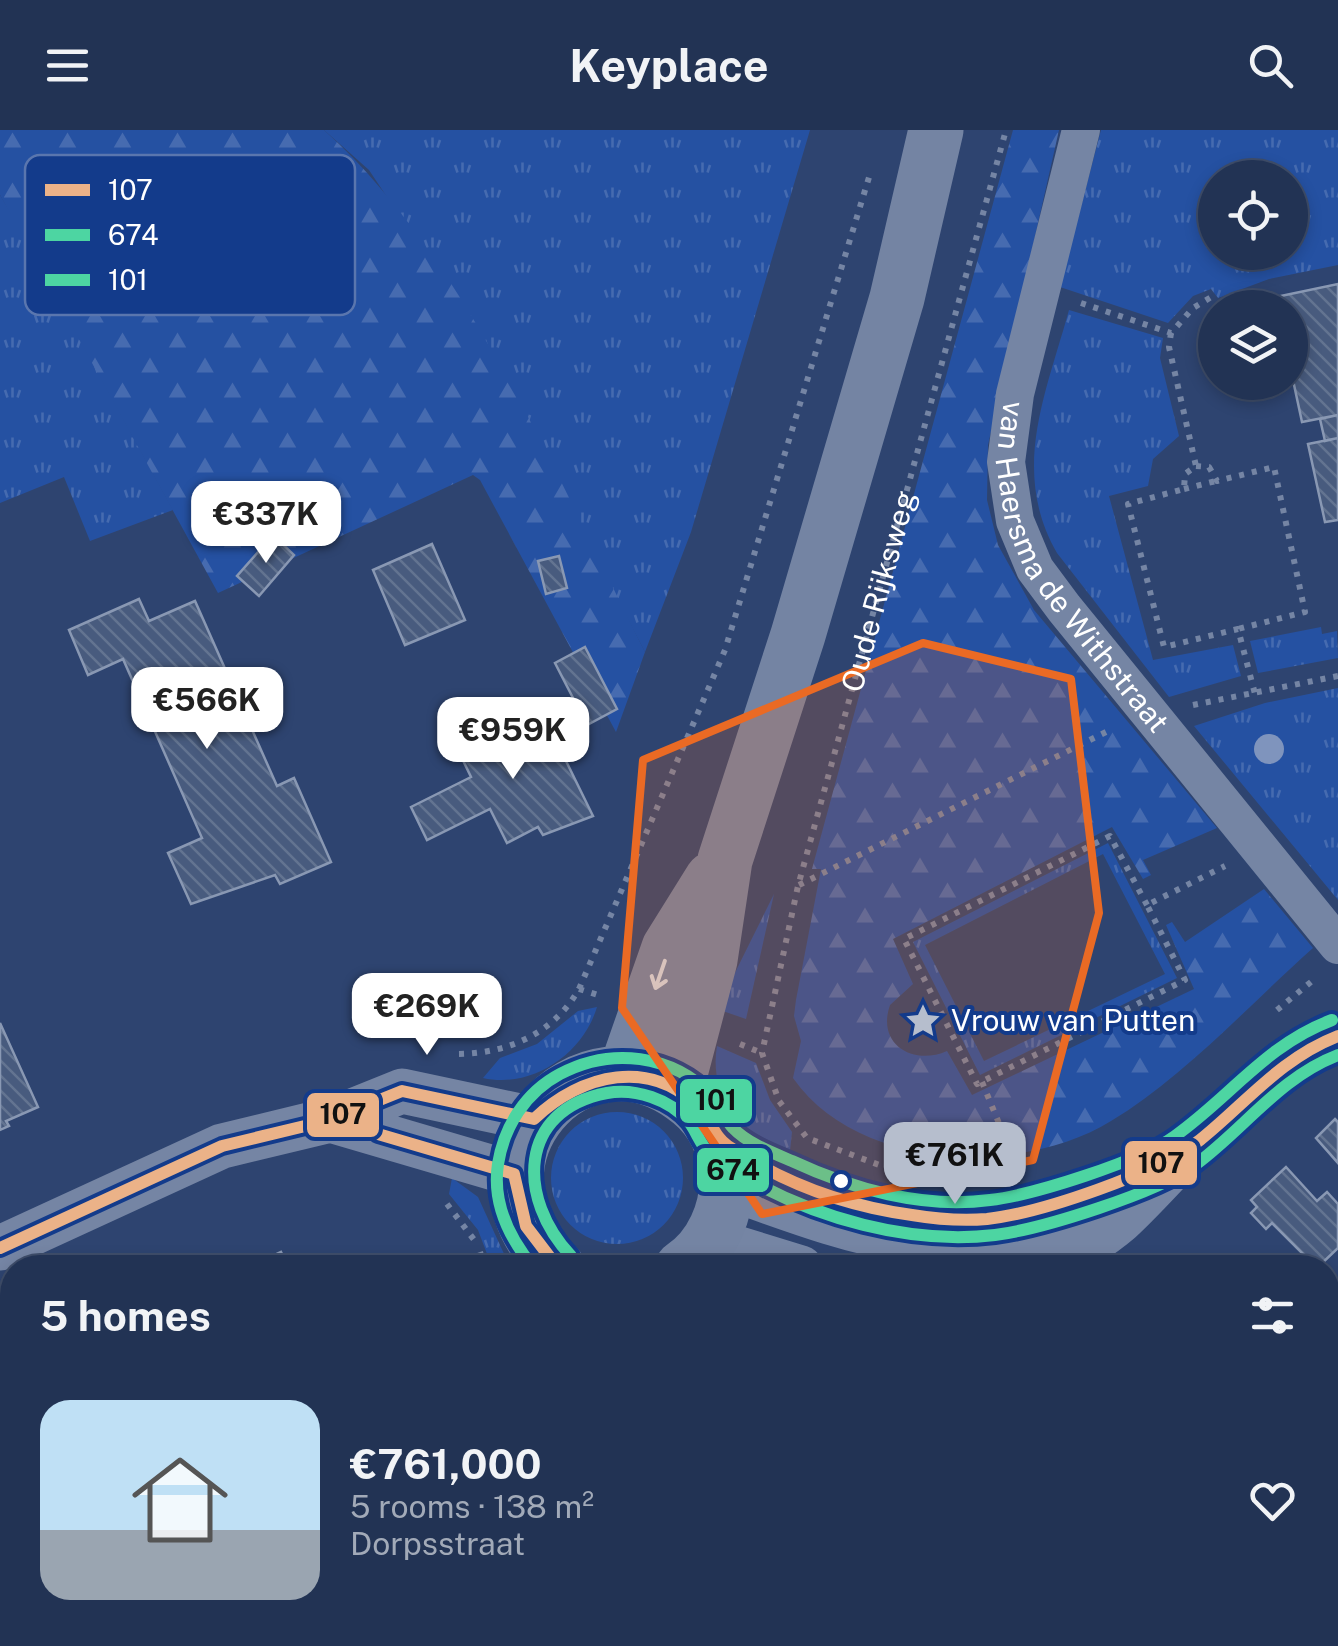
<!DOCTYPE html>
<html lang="en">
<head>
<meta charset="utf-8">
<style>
  :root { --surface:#223354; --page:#2a3b5a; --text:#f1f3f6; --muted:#a2aab8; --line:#3f4e6b; --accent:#b6becd }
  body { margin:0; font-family:"Public Sans",sans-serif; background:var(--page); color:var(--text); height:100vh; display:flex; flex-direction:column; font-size:38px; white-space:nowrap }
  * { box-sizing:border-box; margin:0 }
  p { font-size:32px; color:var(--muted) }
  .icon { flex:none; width:55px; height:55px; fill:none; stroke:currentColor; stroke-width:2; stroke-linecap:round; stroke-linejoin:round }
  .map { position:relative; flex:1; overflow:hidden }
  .side { position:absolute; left:0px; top:1125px; width:1340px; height:392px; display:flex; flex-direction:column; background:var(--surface); border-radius:40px 40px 0 0; box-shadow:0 5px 15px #0003,0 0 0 2px var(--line) }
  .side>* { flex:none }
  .controls { position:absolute; left:1198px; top:30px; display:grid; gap:20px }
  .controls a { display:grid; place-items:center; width:110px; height:110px; border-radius:50%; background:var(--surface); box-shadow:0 5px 15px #0003,0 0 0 2px var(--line); font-size:50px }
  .price { position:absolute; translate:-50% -85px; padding:0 22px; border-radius:20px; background:#fff; color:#222; font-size:32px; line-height:65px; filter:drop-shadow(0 2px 5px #0008) }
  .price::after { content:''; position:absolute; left:50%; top:60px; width:30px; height:22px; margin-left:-15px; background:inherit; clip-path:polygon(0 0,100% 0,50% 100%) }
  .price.on { background:var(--accent); color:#111 }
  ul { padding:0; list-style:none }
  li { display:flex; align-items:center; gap:30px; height:250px; padding:0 40px }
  li span { display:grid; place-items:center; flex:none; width:280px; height:200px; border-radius:30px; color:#555 }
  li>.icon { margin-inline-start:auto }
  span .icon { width:120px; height:120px; fill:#fffc; stroke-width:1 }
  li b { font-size:42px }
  h2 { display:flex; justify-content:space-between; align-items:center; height:120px; padding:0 40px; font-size:42px }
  header { display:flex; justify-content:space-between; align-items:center; height:130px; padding:0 40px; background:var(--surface); font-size:45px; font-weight:700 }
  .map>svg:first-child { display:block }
  .grass { fill:url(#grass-tufts); fill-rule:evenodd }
  .forest { fill:url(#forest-firs) }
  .building { fill:url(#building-back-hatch); stroke:#8998b3; stroke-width:2.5 }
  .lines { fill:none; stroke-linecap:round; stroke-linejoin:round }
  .path { stroke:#7585a4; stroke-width:6; stroke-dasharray:5 8; stroke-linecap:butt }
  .service { stroke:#7585a4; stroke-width:18 }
  .minor { stroke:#7585a4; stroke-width:38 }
  .tertiary { stroke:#7585a4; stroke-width:45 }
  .primary { stroke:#7484a3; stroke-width:55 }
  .bus-1-casing { stroke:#133b8b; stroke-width:20 }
  .bus-2-casing { stroke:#133b8b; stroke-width:20 }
  .bus-3-casing { stroke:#133b8b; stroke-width:20 }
  .bus-1 { stroke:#ebb288; stroke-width:12 }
  .bus-2 { stroke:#4dd5a2; stroke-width:12 }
  .bus-3 { stroke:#4dd5a2; stroke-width:12 }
  .tree { fill:#7f94bd }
  .oneway { stroke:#d5dae3 }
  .marked { fill:#ea6a24; fill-opacity:0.2; stroke:#ea6a24; stroke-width:8; stroke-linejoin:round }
  .bus-dot { fill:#fff; stroke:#133b8b; stroke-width:4 }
  .labels { text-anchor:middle; stroke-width:8; stroke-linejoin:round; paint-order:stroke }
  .street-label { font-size:30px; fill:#fff; stroke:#133b8b }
  .poi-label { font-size:30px; fill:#fff; stroke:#133b8b; text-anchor:start }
  .key { fill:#133b8b; stroke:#5a76ae; stroke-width:2.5 }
  .key-label { font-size:28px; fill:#fff }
  .line-badge { stroke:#133b8b; stroke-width:4 }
  .pale-badge-label { font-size:28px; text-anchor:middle; font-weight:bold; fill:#111 }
</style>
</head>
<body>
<header><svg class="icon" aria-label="menu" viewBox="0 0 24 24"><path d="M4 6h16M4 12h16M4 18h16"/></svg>Keyplace<svg class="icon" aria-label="search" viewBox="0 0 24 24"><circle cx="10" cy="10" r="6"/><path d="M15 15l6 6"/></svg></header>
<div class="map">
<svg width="1338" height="1516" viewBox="0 0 1338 1516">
  <defs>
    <pattern id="grass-tufts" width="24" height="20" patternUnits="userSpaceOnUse" patternTransform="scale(2.5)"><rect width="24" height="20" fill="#2551a2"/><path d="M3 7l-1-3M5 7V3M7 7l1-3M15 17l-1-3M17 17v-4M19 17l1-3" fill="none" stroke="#466bb0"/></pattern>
    <pattern id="forest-firs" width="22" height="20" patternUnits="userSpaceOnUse" patternTransform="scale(2.5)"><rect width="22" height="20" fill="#2551a2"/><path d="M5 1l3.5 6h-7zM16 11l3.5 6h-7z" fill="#466bb0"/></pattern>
    <pattern id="building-back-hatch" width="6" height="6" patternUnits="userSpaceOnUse" patternTransform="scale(2.5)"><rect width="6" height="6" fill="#485b7e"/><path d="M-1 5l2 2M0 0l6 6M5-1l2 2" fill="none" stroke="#637491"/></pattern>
  </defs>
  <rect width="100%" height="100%" fill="#2e4470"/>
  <!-- grass -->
  <path class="grass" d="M324,0H810L691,402L645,522L481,208L369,40Z
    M1101,0H1338V135L1269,149L1218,168L1211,159L1193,166L1168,193L1060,157ZM1215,48H1290V122H1215Z
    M0,65L13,87L173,380L90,411L64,347L0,373Z
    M1069,180L1163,208L1160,228L1179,306L1153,329L1148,356L1109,366L1153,530L1233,515L1241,546L1169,567L1057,423C1010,341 1046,264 1069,180Z
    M1321,497L1322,504L1337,501L1338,528L1258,543L1250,511Z
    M1338,558V770L1194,596L1265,573Z
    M1108,713L1177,848L980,945L913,812ZM1103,724L1165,844L984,931L925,815Z
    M774,764L746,889L717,879Z
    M597,877C583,924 532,959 483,948L500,928L537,914L578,881Z
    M717,916L756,933L770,970L792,1002L789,1030C745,1010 708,968 717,916Z
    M551 1048a66 66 0 1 1 132 0a66 66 0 1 1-132 0Z
    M452,1048L478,1067L510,1137H492L478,1100L449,1064Z
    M520,1505H613L608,1516H516Z
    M939,1505H1074L1052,1516H945Z"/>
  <!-- forest -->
  <path class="forest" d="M0,0H324C467,128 558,351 645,522L616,602L480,350L473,345L218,463L0,65Z
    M1013,0H1059L988,315L987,370L998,415L1034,480L1217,698L1143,730L1151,745L1143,749L1112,697L893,809L913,854L890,875C876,915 914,936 947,921L972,965L1194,859L1166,795L1172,792L1185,812L1264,759L1313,818C1250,874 1183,948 1111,991C1020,1047 858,1041 793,948L801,911L794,886L796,870L821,739H812Z"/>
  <!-- building -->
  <path class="building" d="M1338,154V285L1302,292L1290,236V178H1278L1276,167Z
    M1338,285V308L1325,311L1320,289Z
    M1338,308V390L1325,392L1308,314Z
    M273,405L294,425L259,466L237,446Z
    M432,414L465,490L405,515L373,440Z
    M559,426L567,458L546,464L538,431Z
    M139,469L149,491L195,471L277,656L294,648L331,732L280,754L275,745L191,774L168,723L202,708L123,529L88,545L69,500Z
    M585,517L617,579L587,595L555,533Z
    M552,574L577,625L566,631L593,686L543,705L538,697L507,713L490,679L427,710L411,677L471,647L458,620Z
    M0,893L38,977L6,991L9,996L0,1000Z
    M1335,989L1338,992V1033L1316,1008Z
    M1286,1037L1317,1071L1327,1062L1338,1074V1118L1317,1138L1272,1093L1266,1099L1251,1083L1257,1077L1251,1070Z
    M281,1122L289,1138H250L249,1137Z
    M1338,1186V1264L1328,1250V1194Z
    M1338,1291V1346L1334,1348L1328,1336V1299Z
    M12,1312V1392L8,1394L0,1377V1318Z
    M1328,1487L1338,1516H1131L1152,1505H1328Z
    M260,1505L265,1516H233L228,1506Z"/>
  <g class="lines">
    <!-- path -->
    <g class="path">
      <path d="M1081,173L1171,203L1193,178L1213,166"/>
      <path d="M1171,203L1169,217L1196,336L1185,344L1184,359L1128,374L1164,517L1238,499L1255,564"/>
      <path d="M1196,336L1209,337L1217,351L1274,337L1305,482L1238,499"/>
      <path d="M1184,359L1216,351"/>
      <path d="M1193,575L1338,546"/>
      <path d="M799,755L1110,600"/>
      <path d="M1147,775L1110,706L904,809L977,954L1185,850L1147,775L1225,736"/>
      <path d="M579,859L725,520L870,44"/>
      <path d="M1277,880L1317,847"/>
      <path d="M740,914L762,923"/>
      <path d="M459,924C509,923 554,903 579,859L601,866"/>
      <path d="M982,952L1003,1003L1011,1054"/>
      <path id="s1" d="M1006,1049L957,1053L882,1036L807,1008L779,971L762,923L798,756L1006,0"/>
      <path d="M447,1074L475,1111"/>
      <path d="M480,1122L485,1138"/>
      <path d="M779,1505L785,1516"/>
      <path d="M369,1516L373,1505"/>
      <path d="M505,1516L509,1505"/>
    </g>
    <!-- service -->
    <path class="service" d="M733,1019C808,1066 902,1098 992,1088C1024,1085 1058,1068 1088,1057
      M922,1505L927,1516"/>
    <!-- minor -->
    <g class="minor">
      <path id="s2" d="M1081,0L1015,264L1006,332L1015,391L1035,439L1064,478L1338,815"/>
      <path d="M647,1516L655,1505"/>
    </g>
    <!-- tertiary -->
    <path class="tertiary" d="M330,990L514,1044
      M727,1057C838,1096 942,1141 1059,1093C1101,1076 1140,1050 1179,1026
      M710,1110L801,1138
      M0,1118L222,1016L330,990L402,961L534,989
      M1049,1138C1073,1124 1099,1109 1120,1091C1181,1035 1257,929 1338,906"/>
    <!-- primary -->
    <path class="primary" d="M625,944L669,818L712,749
      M676,959L710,830L725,730L798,505L897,168L936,0
      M558,1138C447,1036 580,879 691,972C713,990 726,1017 727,1045C728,1081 712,1118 682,1138
      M439,1516L443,1505"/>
    <defs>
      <path id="bus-1" d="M378,1004L514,1044L526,1096L558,1138
        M0,1118L222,1016L330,990L402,961L534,989C581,944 652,926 701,980C712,992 714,1007 728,1016C783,1053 846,1076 912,1085C936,1089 963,1091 987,1089C1041,1083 1158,1043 1200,1010C1246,973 1281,928 1338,906"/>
      <path id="bus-2" d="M571,1126C517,1069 517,980 607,963C635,958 670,969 689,992C697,1002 700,1015 710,1024C718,1032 731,1039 741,1045C814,1088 910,1115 995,1105C1042,1099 1157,1063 1195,1035C1244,999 1280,947 1338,925"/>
      <path id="bus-3" d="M534,1138C509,1108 492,1073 498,1034C504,996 526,962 560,944C611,917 672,924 712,966C721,975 724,989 733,998C747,1013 773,1023 792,1031C852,1059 923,1079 990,1070C1033,1065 1141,1031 1175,1006C1230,967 1267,914 1332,890"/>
    </defs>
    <!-- bus-1 casing -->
    <use href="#bus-1" class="bus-1-casing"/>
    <!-- bus-2 casing -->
    <use href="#bus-2" class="bus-2-casing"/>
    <!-- bus-3 casing -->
    <use href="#bus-3" class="bus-3-casing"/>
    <!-- bus-1 -->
    <use href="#bus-1" class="bus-1"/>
    <!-- bus-2 -->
    <use href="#bus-2" class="bus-2"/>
    <!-- bus-3 -->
    <use href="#bus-3" class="bus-3"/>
  </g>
  <!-- trees -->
  <circle class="tree" cx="1269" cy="619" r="15"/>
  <!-- one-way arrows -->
  <defs><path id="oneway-shaft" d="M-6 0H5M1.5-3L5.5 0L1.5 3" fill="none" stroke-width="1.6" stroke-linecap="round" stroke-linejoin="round" transform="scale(2.5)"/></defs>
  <use class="oneway" href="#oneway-shaft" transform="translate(660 845) rotate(109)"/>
  <!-- marked area -->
  <path class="marked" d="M923,513L1071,549L1099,783L1033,1030L762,1084L622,878L643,630Z"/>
  <!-- icons -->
  <defs>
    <symbol id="sight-bare" viewBox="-9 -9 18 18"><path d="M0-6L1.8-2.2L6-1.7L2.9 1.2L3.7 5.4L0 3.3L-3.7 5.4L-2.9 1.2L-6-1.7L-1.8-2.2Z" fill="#b6becd" stroke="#133b8b" stroke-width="2.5" paint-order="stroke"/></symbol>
  </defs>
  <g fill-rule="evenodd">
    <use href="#sight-bare" x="898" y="866" width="50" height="50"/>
  </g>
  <!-- markers -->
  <circle class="bus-dot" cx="841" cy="1051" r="9"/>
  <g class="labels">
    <!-- street labels -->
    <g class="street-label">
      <text dy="10" stroke="none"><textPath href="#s2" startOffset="468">van Haersma de Withstraat</textPath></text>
      <text dy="10" stroke="none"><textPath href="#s1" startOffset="780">Oude Rijksweg</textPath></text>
    </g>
    <!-- poi labels -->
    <g class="poi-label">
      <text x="951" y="901">Vrouw van Putten</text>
    </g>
  </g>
  <!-- legend -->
  <rect x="25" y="25" width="330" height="160" rx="15" class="key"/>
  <rect x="45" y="54" width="45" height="12" fill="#ebb288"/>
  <rect x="45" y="99" width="45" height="12" fill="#4dd5a2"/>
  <rect x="45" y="144" width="45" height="12" fill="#4dd5a2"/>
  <g class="key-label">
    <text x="108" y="70">107</text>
    <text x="108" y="115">674</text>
    <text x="108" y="160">101</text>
  </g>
  <g class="line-badge">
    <rect x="678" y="947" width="76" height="48" rx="10" fill="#4dd5a2"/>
    <rect x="305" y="961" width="76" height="48" rx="10" fill="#ebb288"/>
    <rect x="1123" y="1009" width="76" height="48" rx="10" fill="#ebb288"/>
    <rect x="695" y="1016" width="76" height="48" rx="10" fill="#4dd5a2"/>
  </g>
  <g class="pale-badge-label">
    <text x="716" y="980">101</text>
    <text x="343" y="994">107</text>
    <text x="1161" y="1043">107</text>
    <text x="733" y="1050">674</text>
  </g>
</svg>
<div class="controls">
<a><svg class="icon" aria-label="locate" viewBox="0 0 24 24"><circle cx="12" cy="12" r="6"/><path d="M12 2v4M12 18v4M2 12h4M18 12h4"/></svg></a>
<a><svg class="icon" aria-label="layers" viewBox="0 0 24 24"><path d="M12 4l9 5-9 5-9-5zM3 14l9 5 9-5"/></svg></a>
</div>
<b class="price" style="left:266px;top:436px">€337K</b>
<b class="price" style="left:207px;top:622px">€566K</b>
<b class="price" style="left:513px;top:652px">€959K</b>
<b class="price" style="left:427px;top:928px">€269K</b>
<b class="price on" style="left:955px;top:1077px">€761K</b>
<section class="side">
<h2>5 homes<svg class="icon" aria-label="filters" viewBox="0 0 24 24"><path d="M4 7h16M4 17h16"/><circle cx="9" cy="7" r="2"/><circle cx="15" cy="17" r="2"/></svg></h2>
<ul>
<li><span style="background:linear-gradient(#bfe0f5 65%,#9aa5b1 0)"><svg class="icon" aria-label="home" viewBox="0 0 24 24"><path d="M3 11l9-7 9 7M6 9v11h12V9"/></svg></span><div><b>€761,000</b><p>5 rooms · 138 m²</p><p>Dorpsstraat</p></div><svg class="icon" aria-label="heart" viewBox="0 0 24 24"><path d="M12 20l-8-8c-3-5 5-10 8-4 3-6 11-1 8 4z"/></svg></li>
</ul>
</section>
</div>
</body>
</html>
